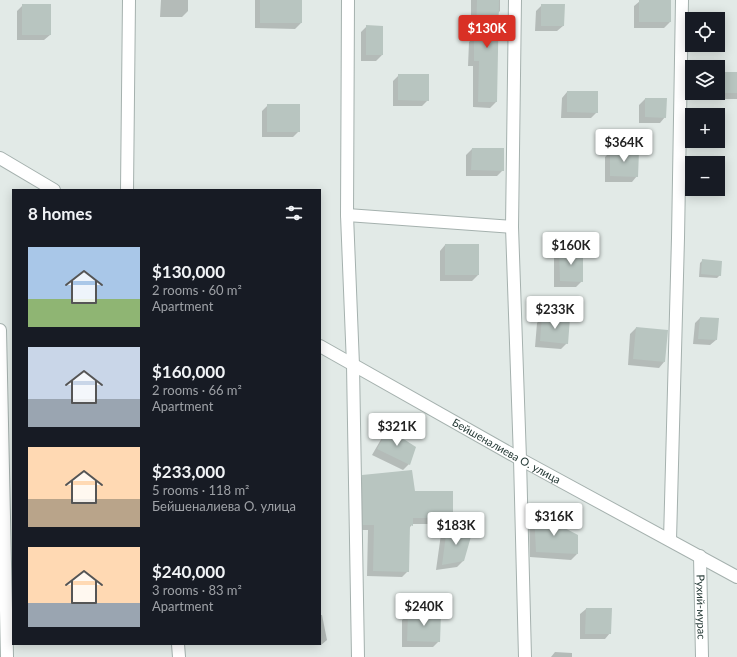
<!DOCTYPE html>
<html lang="en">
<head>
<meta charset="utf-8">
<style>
  :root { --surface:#171b24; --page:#20242c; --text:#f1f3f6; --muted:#9ea1a6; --accent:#d93025 }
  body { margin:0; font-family:Lato,sans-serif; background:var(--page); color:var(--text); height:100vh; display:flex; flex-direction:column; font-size:15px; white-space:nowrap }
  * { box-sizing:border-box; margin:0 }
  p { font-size:13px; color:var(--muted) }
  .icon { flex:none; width:22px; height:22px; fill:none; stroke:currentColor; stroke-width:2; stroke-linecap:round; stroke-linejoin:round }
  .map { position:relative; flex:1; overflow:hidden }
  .drawer { position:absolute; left:12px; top:189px; width:309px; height:456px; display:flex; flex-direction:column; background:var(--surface); border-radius:0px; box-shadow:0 2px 10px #0003 }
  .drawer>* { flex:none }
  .fabs { position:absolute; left:685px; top:12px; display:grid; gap:8px }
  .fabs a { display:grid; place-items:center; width:40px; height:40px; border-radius:0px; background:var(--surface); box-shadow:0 2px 10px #0003; font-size:20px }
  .price { position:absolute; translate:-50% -34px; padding:0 9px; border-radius:4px; background:#fff; color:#222; font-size:13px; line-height:26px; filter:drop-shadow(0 1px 2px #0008) }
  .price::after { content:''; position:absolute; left:50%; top:24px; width:12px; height:9px; margin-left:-6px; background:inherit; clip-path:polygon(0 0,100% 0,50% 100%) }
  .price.active { background:var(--accent); color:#fff }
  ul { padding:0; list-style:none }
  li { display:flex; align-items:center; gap:12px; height:100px; padding:0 16px }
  li span { display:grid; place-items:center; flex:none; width:112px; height:80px; border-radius:0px; color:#555 }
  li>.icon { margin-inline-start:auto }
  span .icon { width:48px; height:48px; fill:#fffc; stroke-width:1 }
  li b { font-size:17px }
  h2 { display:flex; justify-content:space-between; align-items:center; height:48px; padding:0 16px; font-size:17px }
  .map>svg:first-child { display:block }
  .shadow { fill:#0003 }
  .building { fill:#b8c5c0 }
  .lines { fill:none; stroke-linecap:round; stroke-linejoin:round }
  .minor-casing { stroke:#a5b1ae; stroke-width:14 }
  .minor { stroke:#fff; stroke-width:12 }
  .labels { text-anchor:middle; stroke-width:4; stroke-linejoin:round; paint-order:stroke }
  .street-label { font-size:11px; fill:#243935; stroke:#f2f7f5 }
</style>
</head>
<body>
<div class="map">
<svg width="737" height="657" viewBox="0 0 737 657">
  <rect width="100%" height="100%" fill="#e2eae7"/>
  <!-- shadow -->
  <path class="shadow" d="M161,0H188V11L182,17H160Z
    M255,0H301V23L295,29L255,28Z
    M471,0H500V11L498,13L496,102L490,108L473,107V66H468L469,42L471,40Z
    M640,1L670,22L664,28H634V6Z
    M23,5L50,35L44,40H17V11Z
    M542,5L563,26L557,31H535L536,11Z
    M367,26L382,55L376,61H361V32Z
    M718,73H737V99H709V93H718Z
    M399,75L428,100L422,106H393V81Z
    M567,92L597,112L591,118H561L562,98Z
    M645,99L665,117L660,123H639V105Z
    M268,105L299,131L293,137H262V111Z
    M472,149L503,170L497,176H466V155Z
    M611,151L637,176L632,182H605V157Z
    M445,245L478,275L472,281H440V251Z
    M560,252L582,281L576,287H554V258Z
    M703,260L720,275L717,278L699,277L700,263Z
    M542,317L567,343L561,349L535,347L537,323Z
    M700,318L716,340L710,345L693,344L695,323Z
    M636,328L664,362L659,368L628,365L630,334Z
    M389,430L409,464L403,470L372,455L383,436Z
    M363,476L414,492H452V518L446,524H412L409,529L408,571L402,577L367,576L368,530H358L357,482Z
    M534,513L577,554L571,560L530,557L529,519Z
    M447,528L463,561L457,567L436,570L441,534Z
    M586,609L610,633L605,639H580V614Z
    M408,614L439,641L433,647H402V620Z
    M320,615H322L327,640L321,645H288V644H320Z
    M555,652L572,653V657H551Z"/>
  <!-- building -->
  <path class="building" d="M260,0H302V23H260Z
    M477,0H499L497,102H478L479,61H474V35H476Z
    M639,0H671V22H639Z
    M22,4H51V35H22Z
    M541,4H565L564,26H541Z
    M366,25L383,26V55H366Z
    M718,72H737V93H718Z
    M398,74H429V101L398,100Z
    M567,91H598V113L567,112Z
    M645,98H667L666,118L645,117Z
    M267,104H300V132H267Z
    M472,148H504V171L471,170Z
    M610,150L639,151L638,177L610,176Z
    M445,244H479V275H445Z
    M559,251H583V282L560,281Z
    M702,259L722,261L721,276L701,274Z
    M542,316L570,318L568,344L540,341Z
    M700,317L719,318L717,340L698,339Z
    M636,327L668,330L665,362L633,359Z
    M388,429L416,447L410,465L377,449Z
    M412,470L415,491H453V518H413V526L410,525L409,572L373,571L374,525H363L362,475Z
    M534,512L578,535V554L536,552Z
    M447,527L472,533L464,561L442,565Z
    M586,608H612L611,634H585Z
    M408,613H441L440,642L407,641Z"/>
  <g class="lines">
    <defs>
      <g id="minor">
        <path d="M348,0L347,215L353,365L358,657"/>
        <path d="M515,0L512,227L520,459L525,657"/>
        <path d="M0,158L54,190"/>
        <path d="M127,190L129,0"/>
        <path d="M347,215L512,227"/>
        <path d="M0,330L7,657"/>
        <path id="s1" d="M320,346L520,459L737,577"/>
        <path d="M670,540L678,238L682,0"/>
        <path id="s2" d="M700,556L702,657"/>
        <path d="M178,644L179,657"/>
      </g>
    </defs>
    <!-- minor casing -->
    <use href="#minor" class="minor-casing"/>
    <!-- minor -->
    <use href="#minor" class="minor"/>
  </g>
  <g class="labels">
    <!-- street labels -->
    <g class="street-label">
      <text dy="4" stroke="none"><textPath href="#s1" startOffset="214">Бейшеналиева О. улица</textPath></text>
      <text dy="4" stroke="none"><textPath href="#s2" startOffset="51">Рухий-мурас</textPath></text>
    </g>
  </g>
</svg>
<div class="fabs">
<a><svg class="icon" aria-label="locate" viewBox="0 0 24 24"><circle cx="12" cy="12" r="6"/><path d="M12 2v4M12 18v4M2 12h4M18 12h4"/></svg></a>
<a><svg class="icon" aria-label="layers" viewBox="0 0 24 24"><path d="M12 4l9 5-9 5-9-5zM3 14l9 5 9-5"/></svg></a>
<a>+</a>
<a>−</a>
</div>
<b class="price active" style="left:487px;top:49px">$130K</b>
<b class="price" style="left:624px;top:163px">$364K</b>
<b class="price" style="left:571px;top:266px">$160K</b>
<b class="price" style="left:555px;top:330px">$233K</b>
<b class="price" style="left:397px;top:447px">$321K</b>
<b class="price" style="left:554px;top:537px">$316K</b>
<b class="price" style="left:456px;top:546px">$183K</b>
<b class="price" style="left:424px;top:627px">$240K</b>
<section class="drawer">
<h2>8 homes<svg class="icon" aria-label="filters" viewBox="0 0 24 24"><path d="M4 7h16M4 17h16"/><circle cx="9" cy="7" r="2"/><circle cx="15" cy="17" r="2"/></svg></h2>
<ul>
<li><span style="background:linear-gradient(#a9c7e8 65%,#8fb573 0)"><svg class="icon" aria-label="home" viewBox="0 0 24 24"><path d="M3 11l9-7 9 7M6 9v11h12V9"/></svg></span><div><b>$130,000</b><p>2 rooms · 60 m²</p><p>Apartment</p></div></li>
<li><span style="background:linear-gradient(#c9d6e8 65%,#9aa5b1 0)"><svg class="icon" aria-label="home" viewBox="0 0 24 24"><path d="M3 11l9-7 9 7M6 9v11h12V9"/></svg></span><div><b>$160,000</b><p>2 rooms · 66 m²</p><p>Apartment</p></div></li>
<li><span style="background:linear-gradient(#ffd9b3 65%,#b9a48a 0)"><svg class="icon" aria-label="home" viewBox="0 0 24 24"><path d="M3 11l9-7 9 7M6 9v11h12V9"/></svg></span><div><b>$233,000</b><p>5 rooms · 118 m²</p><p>Бейшеналиева О. улица</p></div></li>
<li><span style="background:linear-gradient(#ffd9b3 70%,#9aa5b1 0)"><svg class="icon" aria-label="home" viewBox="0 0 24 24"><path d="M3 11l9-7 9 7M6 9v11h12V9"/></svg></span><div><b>$240,000</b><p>3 rooms · 83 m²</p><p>Apartment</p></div></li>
</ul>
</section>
</div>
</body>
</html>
